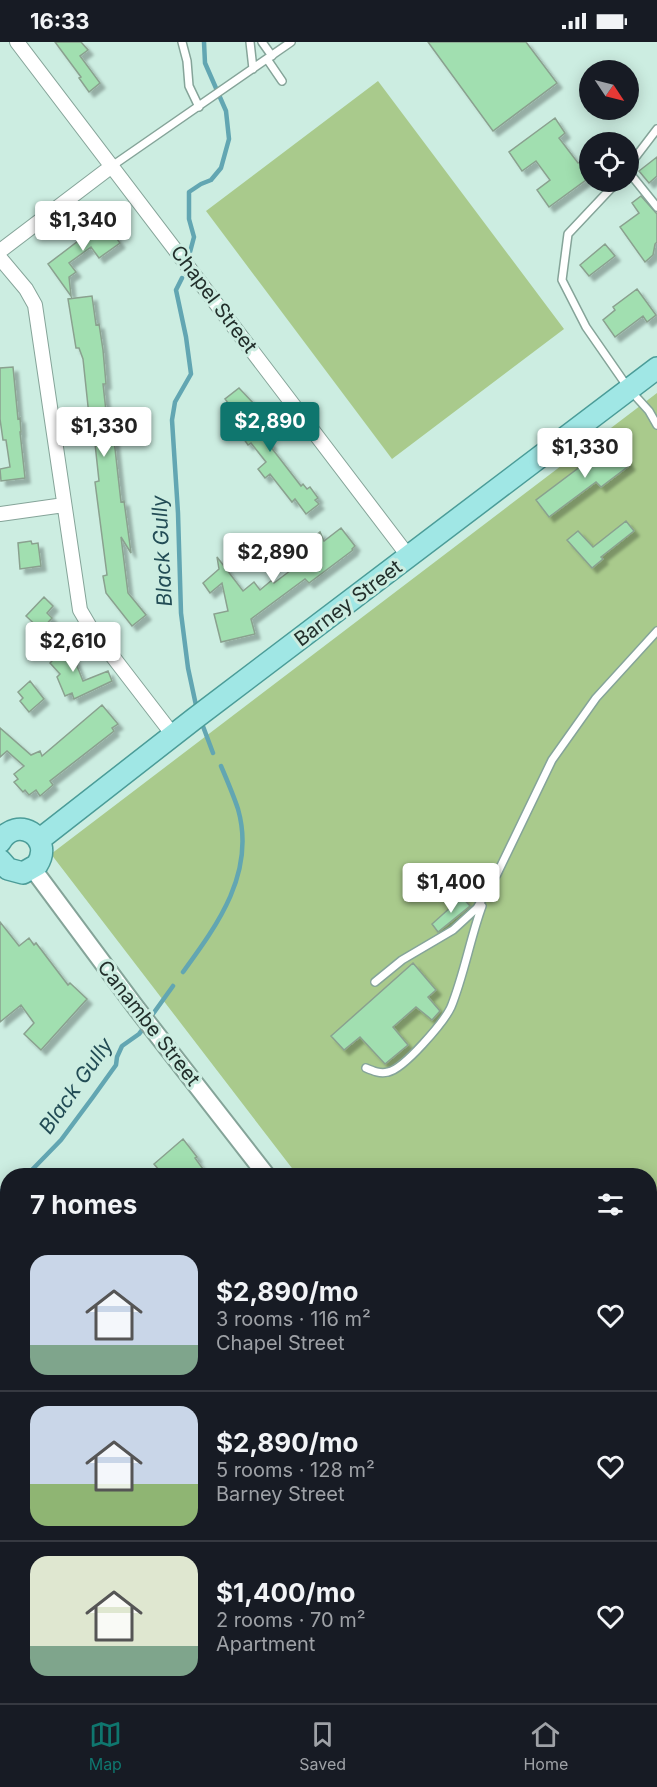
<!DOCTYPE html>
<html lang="en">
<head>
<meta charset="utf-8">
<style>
  :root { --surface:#171b24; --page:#242831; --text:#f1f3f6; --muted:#9ea1a6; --line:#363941; --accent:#0f766e }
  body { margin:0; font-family:Inter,sans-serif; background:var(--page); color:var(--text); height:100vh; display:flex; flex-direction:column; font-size:22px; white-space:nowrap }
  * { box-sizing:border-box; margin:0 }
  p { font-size:20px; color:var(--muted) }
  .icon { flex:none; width:33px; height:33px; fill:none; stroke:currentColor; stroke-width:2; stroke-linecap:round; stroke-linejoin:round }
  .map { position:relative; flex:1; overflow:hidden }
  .details { position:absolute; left:0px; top:1126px; width:657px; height:536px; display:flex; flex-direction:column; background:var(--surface); border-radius:24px 24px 0 0; box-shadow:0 3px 15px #0003 }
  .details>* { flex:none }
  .needle { width:39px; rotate:125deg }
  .buttons { position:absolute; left:579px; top:18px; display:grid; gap:12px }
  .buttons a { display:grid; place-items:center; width:60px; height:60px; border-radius:50%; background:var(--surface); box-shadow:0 3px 15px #0003; font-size:30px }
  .price { position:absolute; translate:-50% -51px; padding:0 14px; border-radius:6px; background:#fff; color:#222; font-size:20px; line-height:39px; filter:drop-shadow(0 2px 3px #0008) }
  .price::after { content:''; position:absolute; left:50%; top:36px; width:18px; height:14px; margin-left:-9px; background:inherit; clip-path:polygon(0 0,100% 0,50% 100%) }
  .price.on { background:var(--accent); color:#fff }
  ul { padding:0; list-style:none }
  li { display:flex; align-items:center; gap:18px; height:150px; padding:0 30px }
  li+li { border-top:2px solid var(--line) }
  li span { display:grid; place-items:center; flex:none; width:168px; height:120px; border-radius:18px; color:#555 }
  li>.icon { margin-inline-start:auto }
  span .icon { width:72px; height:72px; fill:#fffc; stroke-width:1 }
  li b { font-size:26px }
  h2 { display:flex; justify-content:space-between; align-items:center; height:72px; padding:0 30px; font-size:26px }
  .status { display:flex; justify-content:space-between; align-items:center; height:42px; padding:0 30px; background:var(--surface); direction:ltr }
  .status svg { height:16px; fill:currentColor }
  .tab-bar { display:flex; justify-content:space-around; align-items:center; height:84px; border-top:2px solid var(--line); background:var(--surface); font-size:16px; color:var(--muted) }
  .tab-bar a { display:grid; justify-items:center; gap:3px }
  .tab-bar .on { color:var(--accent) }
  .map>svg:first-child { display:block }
  .green { fill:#a9ca8c }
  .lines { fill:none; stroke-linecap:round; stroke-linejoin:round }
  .stream { stroke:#62a6b2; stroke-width:4.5 }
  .building { fill:#a1dfb0; stroke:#8aa18f; stroke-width:1.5; filter:url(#shadow) }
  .service-casing { stroke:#85a499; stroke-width:10 }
  .minor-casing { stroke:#85a499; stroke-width:16 }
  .tertiary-casing { stroke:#85a499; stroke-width:20 }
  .primary-casing { stroke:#4b9c98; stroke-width:24 }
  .service { stroke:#fff; stroke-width:7 }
  .minor { stroke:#fff; stroke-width:14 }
  .tertiary { stroke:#fff; stroke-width:16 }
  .primary { stroke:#a0e7e5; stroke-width:21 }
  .labels { text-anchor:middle; stroke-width:6; stroke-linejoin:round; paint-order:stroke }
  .street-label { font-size:20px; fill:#222f2b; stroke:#ccede1 }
  .water-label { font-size:21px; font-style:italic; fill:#224c55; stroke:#ccede1 }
</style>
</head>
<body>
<div class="status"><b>16:33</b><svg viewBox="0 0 49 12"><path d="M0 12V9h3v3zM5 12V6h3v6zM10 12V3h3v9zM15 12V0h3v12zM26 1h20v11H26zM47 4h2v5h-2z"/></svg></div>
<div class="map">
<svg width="657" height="1661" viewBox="0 0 657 1661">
  <defs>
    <filter id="shadow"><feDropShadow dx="5" dy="5" stdDeviation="1.5" flood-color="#0004"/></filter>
  </defs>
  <rect width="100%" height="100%" fill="#ccede1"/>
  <!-- green -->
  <path class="green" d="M378,39L564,287L392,417L206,169Z
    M657,351V1600L650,1591V1134H298L51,812Z"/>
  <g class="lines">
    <!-- stream -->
    <path class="stream" d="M190,210L194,195L189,177V150L201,142L211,138L221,126L229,97L226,69L205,21L204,0
      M182,236L176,248L186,295L191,332L175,360L172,378L178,471L181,571L188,626L197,668
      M201,679L213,711
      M183,930C218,882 256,830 238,767C233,752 227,738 221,724
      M150,976L173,944
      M26,1134L61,1098L93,1055L116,1023L117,1015L122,1004L139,992L146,983
      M0,1150L8,1144"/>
  </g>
  <!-- building -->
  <path class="building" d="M55,0H81L88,8L80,14L100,41L89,50L79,36L81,35Z
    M428,0H526L557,41L493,89Z
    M555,76L565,91L559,96L578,121L584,117L590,124V135L549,165L537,148L550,138L536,119L522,129L509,110Z
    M657,115V134L649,141L639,129Z
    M641,154L657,172V200L655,202L653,213L645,220L620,185L639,171L632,161Z
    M106,182L120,201L99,216L91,205L69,221L76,230L69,235L71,254L48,222L99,183L101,186Z
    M605,202L615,214L589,234L580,223Z
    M637,247L656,273L647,280L643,274L615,295L603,278L615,268L613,265Z
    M92,254L96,283L99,282L103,308L106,342H103L106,369H112L113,380H112L121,460L124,459L131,511L121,495L128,551L146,573L132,584L106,551L103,534L107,533L95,440L99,439L93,383H90L83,317L79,306H76L68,257Z
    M13,325L18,377L20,376L21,390H20L25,436L1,439L0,427L10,425L6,398H3L0,377V326Z
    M239,346L255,363L250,367L269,391L264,394L272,403L270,404L301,444L303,442L307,447L310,445L318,456L315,458L319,462L306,472L295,457L292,460L270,432L265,436L258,427L266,420L251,401L248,403L241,393L248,387L225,357Z
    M613,400L630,423L601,445L596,440L549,475L536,458Z
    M626,479L634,489L601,515L603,517L592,526L567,498L578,489L593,505Z
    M341,486L355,504L352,507L353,508L309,541L305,537L251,577L255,592L221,600L214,572L228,569L222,541L210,551L203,541L219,527L217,515L243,549L254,540L260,548L272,538L274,541L299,522L297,520L302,516L297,509L320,490L324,499Z
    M31,499L32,502L38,501L41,524L20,527L18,501Z
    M44,555L53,564L47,571L52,576L41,588L26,574Z
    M60,597L69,607L67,609L75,619L83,639L108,629L112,639L74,657L72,651L65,654L57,635L60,632L50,621L53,618L46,609Z
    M30,639L44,657L29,670L20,659L23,656L18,650Z
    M102,663L118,682L112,686L114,689L50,739L53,743L40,754L36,748L29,753L25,748L23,750L14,740L18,737L14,732L24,724L7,709L0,715V686L31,713L40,709L42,714Z
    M462,855L470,864L438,890L432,882Z
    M0,880L19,904L29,896L34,903L36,901L68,943L70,941L87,957L41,1008L24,992L34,981L21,963L0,980Z
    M413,921L436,948L428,955L440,969L432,978L416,965L393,985L408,1003L385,1022L360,995L344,1008L331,994Z
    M183,1097L197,1115L195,1116L208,1134H184L179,1128L175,1131L173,1128L164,1134L154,1122Z"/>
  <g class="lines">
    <defs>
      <path id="service" d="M182,0L187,19L189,44L199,65
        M250,0L253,27
        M262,0L272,14
        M267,17L282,39
        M112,124L291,0
        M628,125L657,87
        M628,129L657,165
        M617,140L568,192L562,238L586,285L629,347L649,369L657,383
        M375,940L402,918L453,888L477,866L497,832L552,718L596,656L657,589
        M366,1026C373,1029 380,1032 388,1030C404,1027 444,980 451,965C464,933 470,897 482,864"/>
      <path id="minor" d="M17,0L409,515
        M0,209L112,124
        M0,216L26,247L35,263L80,568L90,585L173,693
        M0,472L64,463
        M393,1654L398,1661
        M272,1661L280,1654"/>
      <path id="tertiary" d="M33,827L137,967L267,1134
        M650,1636L657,1646"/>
      <path id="primary" d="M39,798L194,677L657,326
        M0,800C16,772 55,795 37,823L23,831L8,827L0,818"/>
    </defs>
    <!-- service casing -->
    <use href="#service" class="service-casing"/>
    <!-- minor casing -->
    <use href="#minor" class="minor-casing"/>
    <!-- tertiary casing -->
    <use href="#tertiary" class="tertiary-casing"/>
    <!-- primary casing -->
    <use href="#primary" class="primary-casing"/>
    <!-- service -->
    <use href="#service" class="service"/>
    <!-- minor -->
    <use href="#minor" class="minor"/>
    <!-- tertiary -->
    <use href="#tertiary" class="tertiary"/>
    <!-- primary -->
    <use href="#primary" class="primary"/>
  </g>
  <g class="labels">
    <!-- street labels -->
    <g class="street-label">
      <text transform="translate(214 257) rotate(53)" y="7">Chapel Street</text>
      <text transform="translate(348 561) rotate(-37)" y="7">Barney Street</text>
      <text transform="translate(149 981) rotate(52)" y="7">Canambe Street</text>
    </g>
    <!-- water labels -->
    <g class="water-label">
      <text transform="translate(162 509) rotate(-93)" y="7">Black Gully</text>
      <text transform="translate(76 1044) rotate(-55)" y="7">Black Gully</text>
    </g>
  </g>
</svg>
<div class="buttons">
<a><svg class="needle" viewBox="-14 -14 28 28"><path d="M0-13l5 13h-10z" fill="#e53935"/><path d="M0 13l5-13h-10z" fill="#9ea1a6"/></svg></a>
<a><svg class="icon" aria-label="locate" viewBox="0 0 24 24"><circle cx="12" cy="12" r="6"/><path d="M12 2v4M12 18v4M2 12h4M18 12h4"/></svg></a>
</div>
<b class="price" style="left:83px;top:210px">$1,340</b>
<b class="price on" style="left:270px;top:411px">$2,890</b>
<b class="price" style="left:104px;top:416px">$1,330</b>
<b class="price" style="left:585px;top:437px">$1,330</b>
<b class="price" style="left:273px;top:542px">$2,890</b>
<b class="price" style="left:73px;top:631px">$2,610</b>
<b class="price" style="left:451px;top:872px">$1,400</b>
<section class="details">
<h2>7 homes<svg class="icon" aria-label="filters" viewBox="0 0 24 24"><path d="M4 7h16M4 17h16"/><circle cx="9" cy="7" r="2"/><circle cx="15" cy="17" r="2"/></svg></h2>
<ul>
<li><span style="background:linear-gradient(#c9d6e8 75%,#7fa58c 0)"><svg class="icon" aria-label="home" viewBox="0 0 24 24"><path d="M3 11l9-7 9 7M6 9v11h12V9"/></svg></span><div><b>$2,890/mo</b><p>3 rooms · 116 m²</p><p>Chapel Street</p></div><svg class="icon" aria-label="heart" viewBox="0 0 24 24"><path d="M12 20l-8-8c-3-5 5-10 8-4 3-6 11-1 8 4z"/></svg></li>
<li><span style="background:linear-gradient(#c9d6e8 65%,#8fb573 0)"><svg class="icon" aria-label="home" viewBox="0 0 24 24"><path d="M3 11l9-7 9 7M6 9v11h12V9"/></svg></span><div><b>$2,890/mo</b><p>5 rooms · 128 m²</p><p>Barney Street</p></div><svg class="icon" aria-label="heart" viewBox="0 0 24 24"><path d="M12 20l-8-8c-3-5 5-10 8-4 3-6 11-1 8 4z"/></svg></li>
<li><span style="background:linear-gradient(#dfe7d0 75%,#7fa58c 0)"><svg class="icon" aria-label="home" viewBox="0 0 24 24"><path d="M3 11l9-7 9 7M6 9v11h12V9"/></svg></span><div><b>$1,400/mo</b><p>2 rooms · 70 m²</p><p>Apartment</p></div><svg class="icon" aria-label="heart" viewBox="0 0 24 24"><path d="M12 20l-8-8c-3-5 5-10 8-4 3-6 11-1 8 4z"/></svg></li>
</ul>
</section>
</div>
<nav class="tab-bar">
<a class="on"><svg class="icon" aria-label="map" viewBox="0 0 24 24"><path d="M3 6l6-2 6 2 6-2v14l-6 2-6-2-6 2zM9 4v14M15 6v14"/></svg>Map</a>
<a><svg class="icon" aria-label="saved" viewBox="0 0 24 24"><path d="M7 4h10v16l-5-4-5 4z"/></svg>Saved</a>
<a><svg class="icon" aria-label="home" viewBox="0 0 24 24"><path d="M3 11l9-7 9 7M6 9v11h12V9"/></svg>Home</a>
</nav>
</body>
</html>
